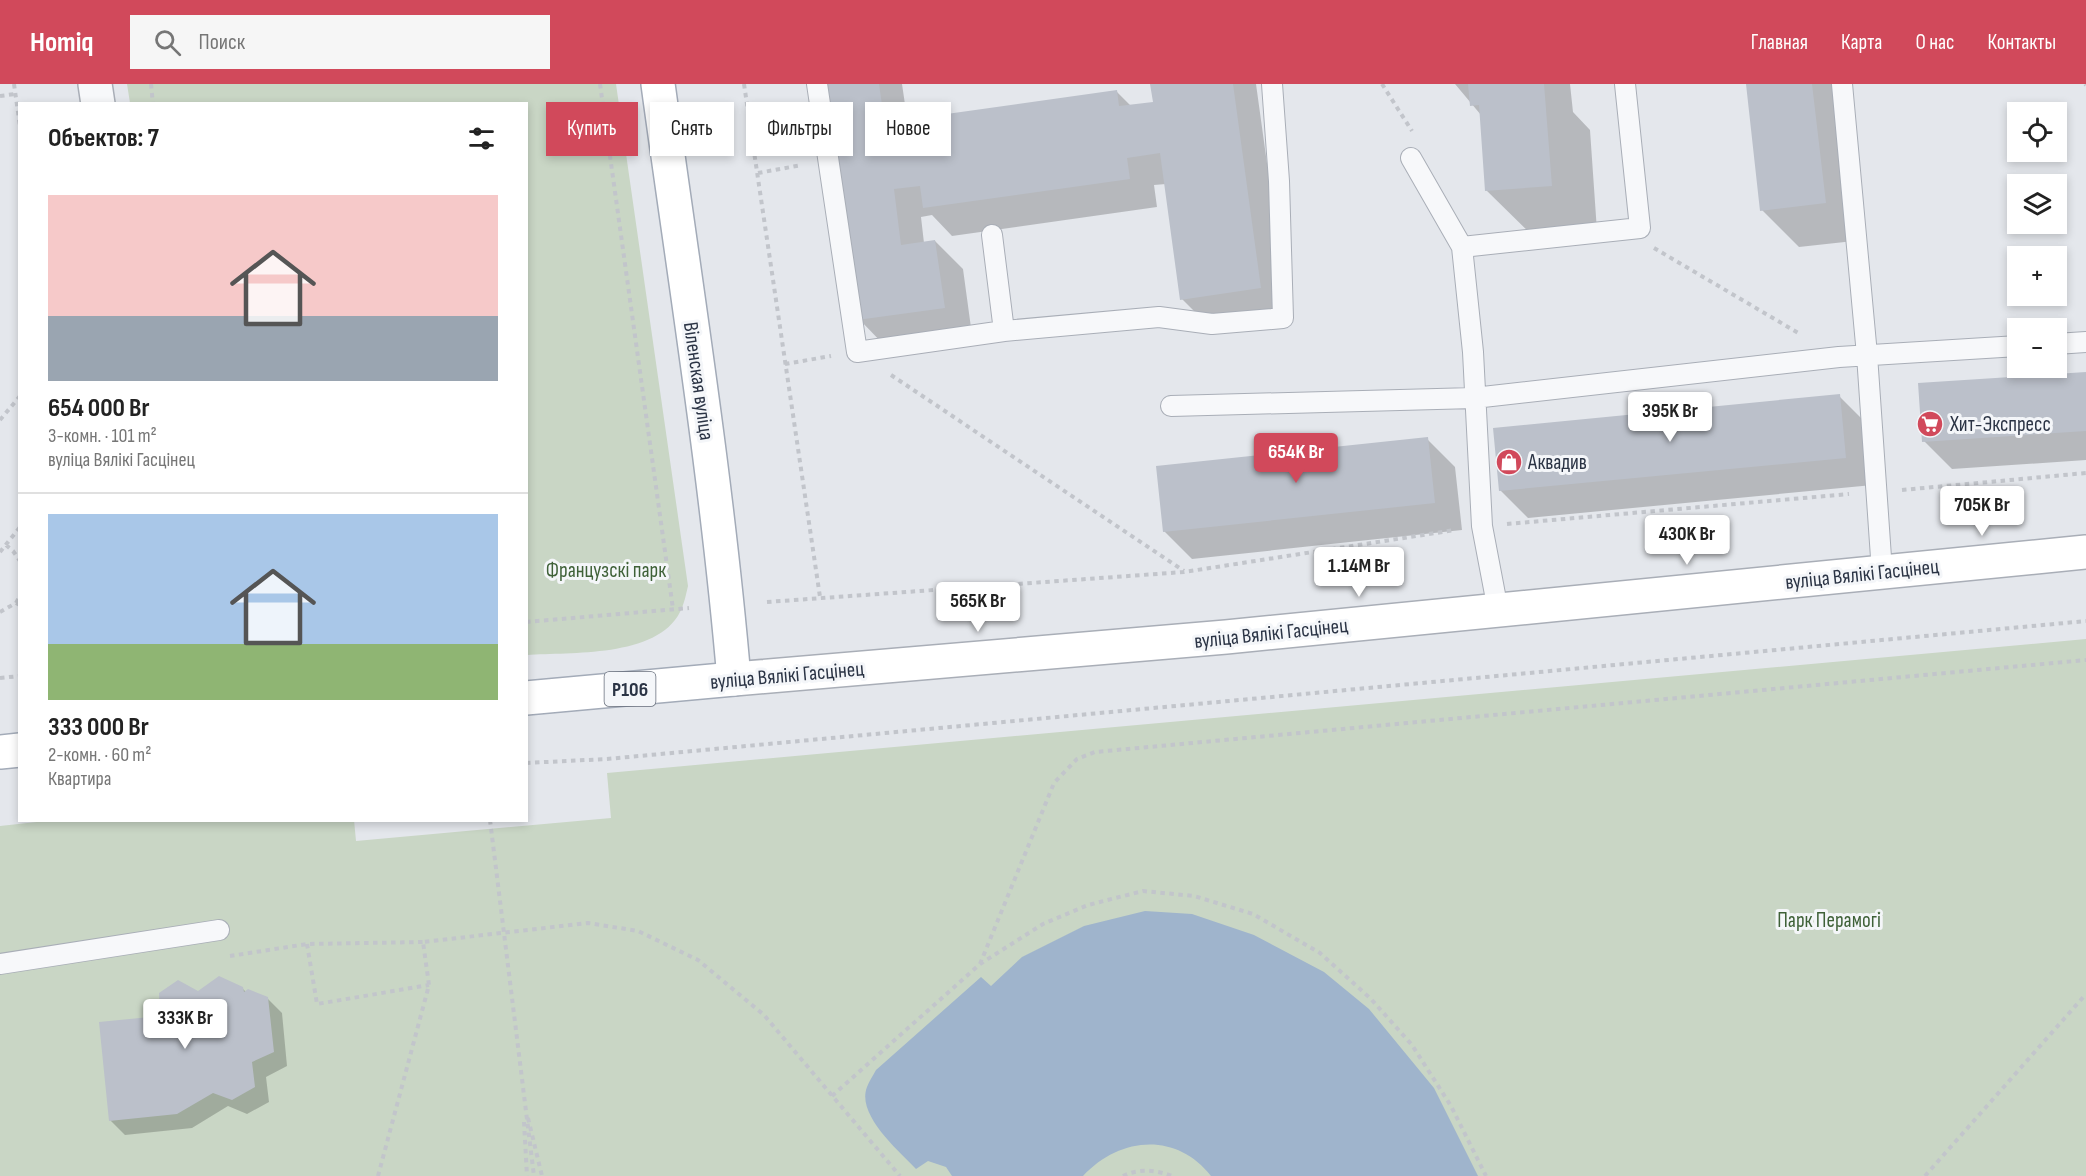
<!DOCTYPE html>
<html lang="ru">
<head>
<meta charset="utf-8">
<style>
  :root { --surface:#fff; --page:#f6f6f6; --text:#222; --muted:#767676; --line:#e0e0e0; --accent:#d1495b }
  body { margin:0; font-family:"Sofia Sans Condensed",sans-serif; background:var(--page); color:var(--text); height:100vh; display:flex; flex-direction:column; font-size:22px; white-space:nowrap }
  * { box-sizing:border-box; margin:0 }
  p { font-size:20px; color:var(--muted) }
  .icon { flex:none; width:33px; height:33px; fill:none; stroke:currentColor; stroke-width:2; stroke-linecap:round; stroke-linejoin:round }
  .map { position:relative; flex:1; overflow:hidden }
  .side { position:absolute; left:18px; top:18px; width:510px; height:720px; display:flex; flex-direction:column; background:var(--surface); border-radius:0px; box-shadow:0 3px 9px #0003 }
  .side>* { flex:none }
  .top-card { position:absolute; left:546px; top:18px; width:570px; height:54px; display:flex; gap:12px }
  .fabs { position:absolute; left:2007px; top:18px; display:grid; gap:12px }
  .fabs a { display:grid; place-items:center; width:60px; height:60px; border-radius:0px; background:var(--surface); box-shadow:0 3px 9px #0003; font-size:30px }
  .price { position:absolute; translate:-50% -51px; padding:0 14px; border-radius:6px; background:#fff; color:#222; font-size:20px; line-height:39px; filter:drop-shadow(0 2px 3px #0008) }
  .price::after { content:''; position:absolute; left:50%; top:36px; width:18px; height:14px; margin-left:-9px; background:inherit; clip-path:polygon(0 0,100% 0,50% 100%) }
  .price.active { background:var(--accent); color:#fff }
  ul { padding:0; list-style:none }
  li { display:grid; align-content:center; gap:12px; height:318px; padding:0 30px }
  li+li { border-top:2px solid var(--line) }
  li span { display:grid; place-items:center; height:186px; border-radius:0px; color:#555 }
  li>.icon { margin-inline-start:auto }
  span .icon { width:108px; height:108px; fill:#fffc; stroke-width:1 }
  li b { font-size:26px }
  h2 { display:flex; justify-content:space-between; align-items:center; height:72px; padding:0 30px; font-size:26px }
  .pill { padding:0 21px; border-radius:0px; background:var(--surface); box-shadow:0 3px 9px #0003; font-size:21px; line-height:54px }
  .pill.active { background:var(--accent); color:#fff }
  header { display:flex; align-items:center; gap:36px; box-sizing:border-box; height:84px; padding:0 30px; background:var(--accent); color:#fff }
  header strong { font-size:28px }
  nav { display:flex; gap:33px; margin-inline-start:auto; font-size:21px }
  .search { width:420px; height:54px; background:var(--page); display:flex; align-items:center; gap:15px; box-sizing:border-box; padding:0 21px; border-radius:0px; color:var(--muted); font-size:22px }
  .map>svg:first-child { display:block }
  .green { fill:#c9d6c5 }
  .water { fill:#9fb4cc }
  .shadow { fill:#0003 }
  .building { fill:#bbc0ca }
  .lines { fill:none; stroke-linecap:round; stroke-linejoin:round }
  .lane-casing { stroke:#a9aeb7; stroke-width:22 }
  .street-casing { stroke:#a9aeb7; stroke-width:36 }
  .secondary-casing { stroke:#a9aeb7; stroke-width:36 }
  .primary-casing { stroke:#a3abb8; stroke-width:36 }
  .path { stroke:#c2c5cb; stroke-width:4; stroke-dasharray:4.5 4.5; stroke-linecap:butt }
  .lane { stroke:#f7f8fa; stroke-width:20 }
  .street { stroke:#f7f8fa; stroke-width:33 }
  .secondary { stroke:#fff; stroke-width:33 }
  .primary { stroke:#fff; stroke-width:33 }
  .labels { text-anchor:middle; stroke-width:6; stroke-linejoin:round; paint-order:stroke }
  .shield { fill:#f4f6f9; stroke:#676e7b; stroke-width:1.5 }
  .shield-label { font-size:20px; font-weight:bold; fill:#2b3445 }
  .street-label { font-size:21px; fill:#2b3445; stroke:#f4f6f9 }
  .poi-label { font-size:21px; fill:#2b3445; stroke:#f4f6f9; text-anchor:start }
  .park-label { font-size:21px; fill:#3f6138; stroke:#f4f6f9 }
</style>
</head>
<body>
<header>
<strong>Homiq</strong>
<div class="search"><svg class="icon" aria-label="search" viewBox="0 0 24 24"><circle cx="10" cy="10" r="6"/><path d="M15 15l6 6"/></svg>Поиск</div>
<nav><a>Главная</a><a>Карта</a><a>О нас</a><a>Контакты</a></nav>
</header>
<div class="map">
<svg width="2086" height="1092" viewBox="0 0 2086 1092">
  <rect width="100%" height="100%" fill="#e4e7ec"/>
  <!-- green -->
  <path class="green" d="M127,0H616L688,502C686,510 684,521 680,528C657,574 570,568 527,571L526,20L130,19Z
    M2086,555V1092H0V742L55,736H354L356,757L611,734L607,689Z"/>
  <!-- water -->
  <path class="water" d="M1145,827L1192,830L1254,851L1324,888L1369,925L1434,1004L1478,1092H1211C1176,1047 1119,1053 1083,1092H952L946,1083L928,1077L916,1085C899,1067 856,1031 867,1003C869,997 873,992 876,986L981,893L991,902L1022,873L1084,842Z"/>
  <!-- shadow -->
  <path class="shadow" d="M826,0H902L911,61L1117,8L1131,22L1154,19L1152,0H1256L1288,231L1210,243L1182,215L1166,100L1154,101L1157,123L952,152L932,131L921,133L924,159L935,157L963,185L972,251L886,263L859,235Z
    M1455,0H1570L1573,28L1590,46L1597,147L1533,152L1486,106L1481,31Z
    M1747,0H1845L1863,156L1799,163L1762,126Z
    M2086,289V376L1952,385L1924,357Z
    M1839,312L1867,340L1873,401L1528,434L1500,406Z
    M1427,355L1455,383L1462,446L1192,475L1164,447Z
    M242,904L246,908L267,914L282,929L287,982L266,993L269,1018L247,1030L228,1022L192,1044L125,1051L110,1036L161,933L199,908Z"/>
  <!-- building -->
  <path class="building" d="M824,0H879L888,63L914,59L911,35L1117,6L1119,22L1153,18L1150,0H1233L1261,204L1180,216L1160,69L1127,74L1130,95L923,124L920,102L894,105L901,161L935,156L945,224L857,236Z
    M1468,0H1544L1552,102L1485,107L1479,21L1470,22Z
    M1746,0H1812L1826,119L1760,127Z
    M2086,288V347L1922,358L1918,299Z
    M1840,310L1846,374L1499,407L1493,344Z
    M1428,353L1435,419L1163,448L1156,382Z
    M219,892L243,903L244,908L248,905L268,913L274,968L252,978L255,1003L232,1016L213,1009L177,1030L109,1037L99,938L160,932L159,909L178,896L198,907Z"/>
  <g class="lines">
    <defs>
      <path id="lane" d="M817,0L857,268L1004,247L1159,233L1212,240L1283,234L1279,97L1272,0
        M1842,0L1867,271L1882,488
        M1411,74L1462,163L1473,268L1482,442L1498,526
        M992,151L1004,247
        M1462,163L1640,144L1625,0
        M2056,260L2086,258
        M1171,322L1474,314L1839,273L2018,262
        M0,880L219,846"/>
      <path id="street" d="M95,0L98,20"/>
      <path id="secondary" d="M734,595L1226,553L2086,468"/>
      <path id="primary" d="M526,614L734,595C717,396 685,198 658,0
        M0,668L20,666"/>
    </defs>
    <!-- lane casing -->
    <use href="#lane" class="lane-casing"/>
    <!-- street casing -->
    <use href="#street" class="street-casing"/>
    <!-- secondary casing -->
    <use href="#secondary" class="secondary-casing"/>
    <!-- primary casing -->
    <use href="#primary" class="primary-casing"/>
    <!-- path -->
    <path class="path" d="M14,0L20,42
      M151,0L153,20
      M600,0L673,525
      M744,0L820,513
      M1382,0L1412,47
      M2085,0L2086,1
      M0,12L15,10
      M758,89L802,81
      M1654,164L1800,250
      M785,280L831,272
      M891,291L1184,487
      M0,336L20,312
      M1902,406L2086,389
      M1507,440L1849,410
      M6,461L13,467L20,477
      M0,468L20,443
      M767,518L1184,488L1455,446
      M16,519L20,512
      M0,528L16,519L20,521
      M526,538L689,524
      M0,594L20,592
      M526,679L607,675L2086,537
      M490,736L534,1092
      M307,860L317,920L429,901
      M230,872L307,860L423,858
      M980,880L1054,699L1077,675L1095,668L2086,576
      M832,1012L980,880L1043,840L1088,821L1143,807L1194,812L1253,830L1320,869L1371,915L1412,961L1451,1022L1486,1092
      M528,1034L542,1092
      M524,1038L527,1092
      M378,1092L429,901L423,858L588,839L638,847L698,876L764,931L900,1092
      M1123,1092C1139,1084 1156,1086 1172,1092
      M1925,1092L2086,910"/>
    <!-- lane -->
    <use href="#lane" class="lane"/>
    <!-- street -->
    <use href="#street" class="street"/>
    <!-- secondary -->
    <use href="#secondary" class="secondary"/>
    <!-- primary -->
    <use href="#primary" class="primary"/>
  </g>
  <!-- icons -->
  <defs>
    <symbol id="supermarket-disc" viewBox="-11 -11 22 22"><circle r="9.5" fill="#d1495b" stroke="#f4f6f9"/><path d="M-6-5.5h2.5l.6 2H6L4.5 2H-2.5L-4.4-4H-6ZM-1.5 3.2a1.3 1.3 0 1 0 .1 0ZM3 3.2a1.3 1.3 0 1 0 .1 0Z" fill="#fff"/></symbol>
    <symbol id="shop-disc" viewBox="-11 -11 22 22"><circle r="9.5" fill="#d1495b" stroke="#f4f6f9"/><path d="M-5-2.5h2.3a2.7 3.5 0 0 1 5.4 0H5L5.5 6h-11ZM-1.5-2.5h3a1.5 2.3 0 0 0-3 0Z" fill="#fff"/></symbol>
  </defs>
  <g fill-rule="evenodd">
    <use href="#supermarket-disc" x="1915" y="325" width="30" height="30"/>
    <use href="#shop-disc" x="1494" y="363" width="30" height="30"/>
  </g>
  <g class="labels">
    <!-- shield labels -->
    <rect class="shield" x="604.5" y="588" width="51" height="34" rx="4.5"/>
    <g class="shield-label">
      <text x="630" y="612">Р106</text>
    </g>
    <!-- street labels -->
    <g class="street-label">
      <text transform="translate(699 297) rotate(82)" y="7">Віленская вуліца</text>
      <text transform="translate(1862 490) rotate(-6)" y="7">вуліца Вялікі Гасцінец</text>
      <text transform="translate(1271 549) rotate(-6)" y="7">вуліца Вялікі Гасцінец</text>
      <text transform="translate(787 591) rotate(-5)" y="7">вуліца Вялікі Гасцінец</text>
    </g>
    <!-- poi labels -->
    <g class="poi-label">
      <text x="1950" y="347">Хит-Экспресс</text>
      <text x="1528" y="385">Аквадив</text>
    </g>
    <!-- park labels -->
    <g class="park-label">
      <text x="606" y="493">Французскі парк</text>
      <text x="1829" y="843">Парк Перамогі</text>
    </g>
  </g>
</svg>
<div class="fabs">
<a><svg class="icon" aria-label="locate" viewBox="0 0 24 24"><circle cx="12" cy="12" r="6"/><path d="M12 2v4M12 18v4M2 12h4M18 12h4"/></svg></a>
<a><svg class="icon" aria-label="layers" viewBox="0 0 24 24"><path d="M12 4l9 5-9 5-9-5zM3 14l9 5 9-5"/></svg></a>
<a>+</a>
<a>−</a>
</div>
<b class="price" style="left:1670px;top:359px">395K Br</b>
<b class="price active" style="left:1296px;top:400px">654K Br</b>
<b class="price" style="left:1982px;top:453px">705K Br</b>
<b class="price" style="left:1687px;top:482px">430K Br</b>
<b class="price" style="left:1359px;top:514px">1.14M Br</b>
<b class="price" style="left:978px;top:549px">565K Br</b>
<b class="price" style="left:185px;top:966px">333K Br</b>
<div class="top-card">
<a class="pill active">Купить</a>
<a class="pill">Снять</a>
<a class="pill">Фильтры</a>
<a class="pill">Новое</a>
</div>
<section class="side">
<h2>Объектов: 7<svg class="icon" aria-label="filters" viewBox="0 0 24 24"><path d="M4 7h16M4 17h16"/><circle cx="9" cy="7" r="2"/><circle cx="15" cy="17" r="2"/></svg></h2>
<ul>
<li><span style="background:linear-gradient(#f6c9c9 65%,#9aa5b1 0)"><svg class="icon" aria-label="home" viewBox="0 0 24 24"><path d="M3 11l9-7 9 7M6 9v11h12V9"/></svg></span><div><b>654 000 Br</b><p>3-комн. · 101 m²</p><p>вуліца Вялікі Гасцінец</p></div></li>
<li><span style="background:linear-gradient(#a9c7e8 70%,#8fb573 0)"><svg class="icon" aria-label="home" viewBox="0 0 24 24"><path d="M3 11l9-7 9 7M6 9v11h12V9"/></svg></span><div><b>333 000 Br</b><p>2-комн. · 60 m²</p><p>Квартира</p></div></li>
</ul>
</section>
</div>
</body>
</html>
